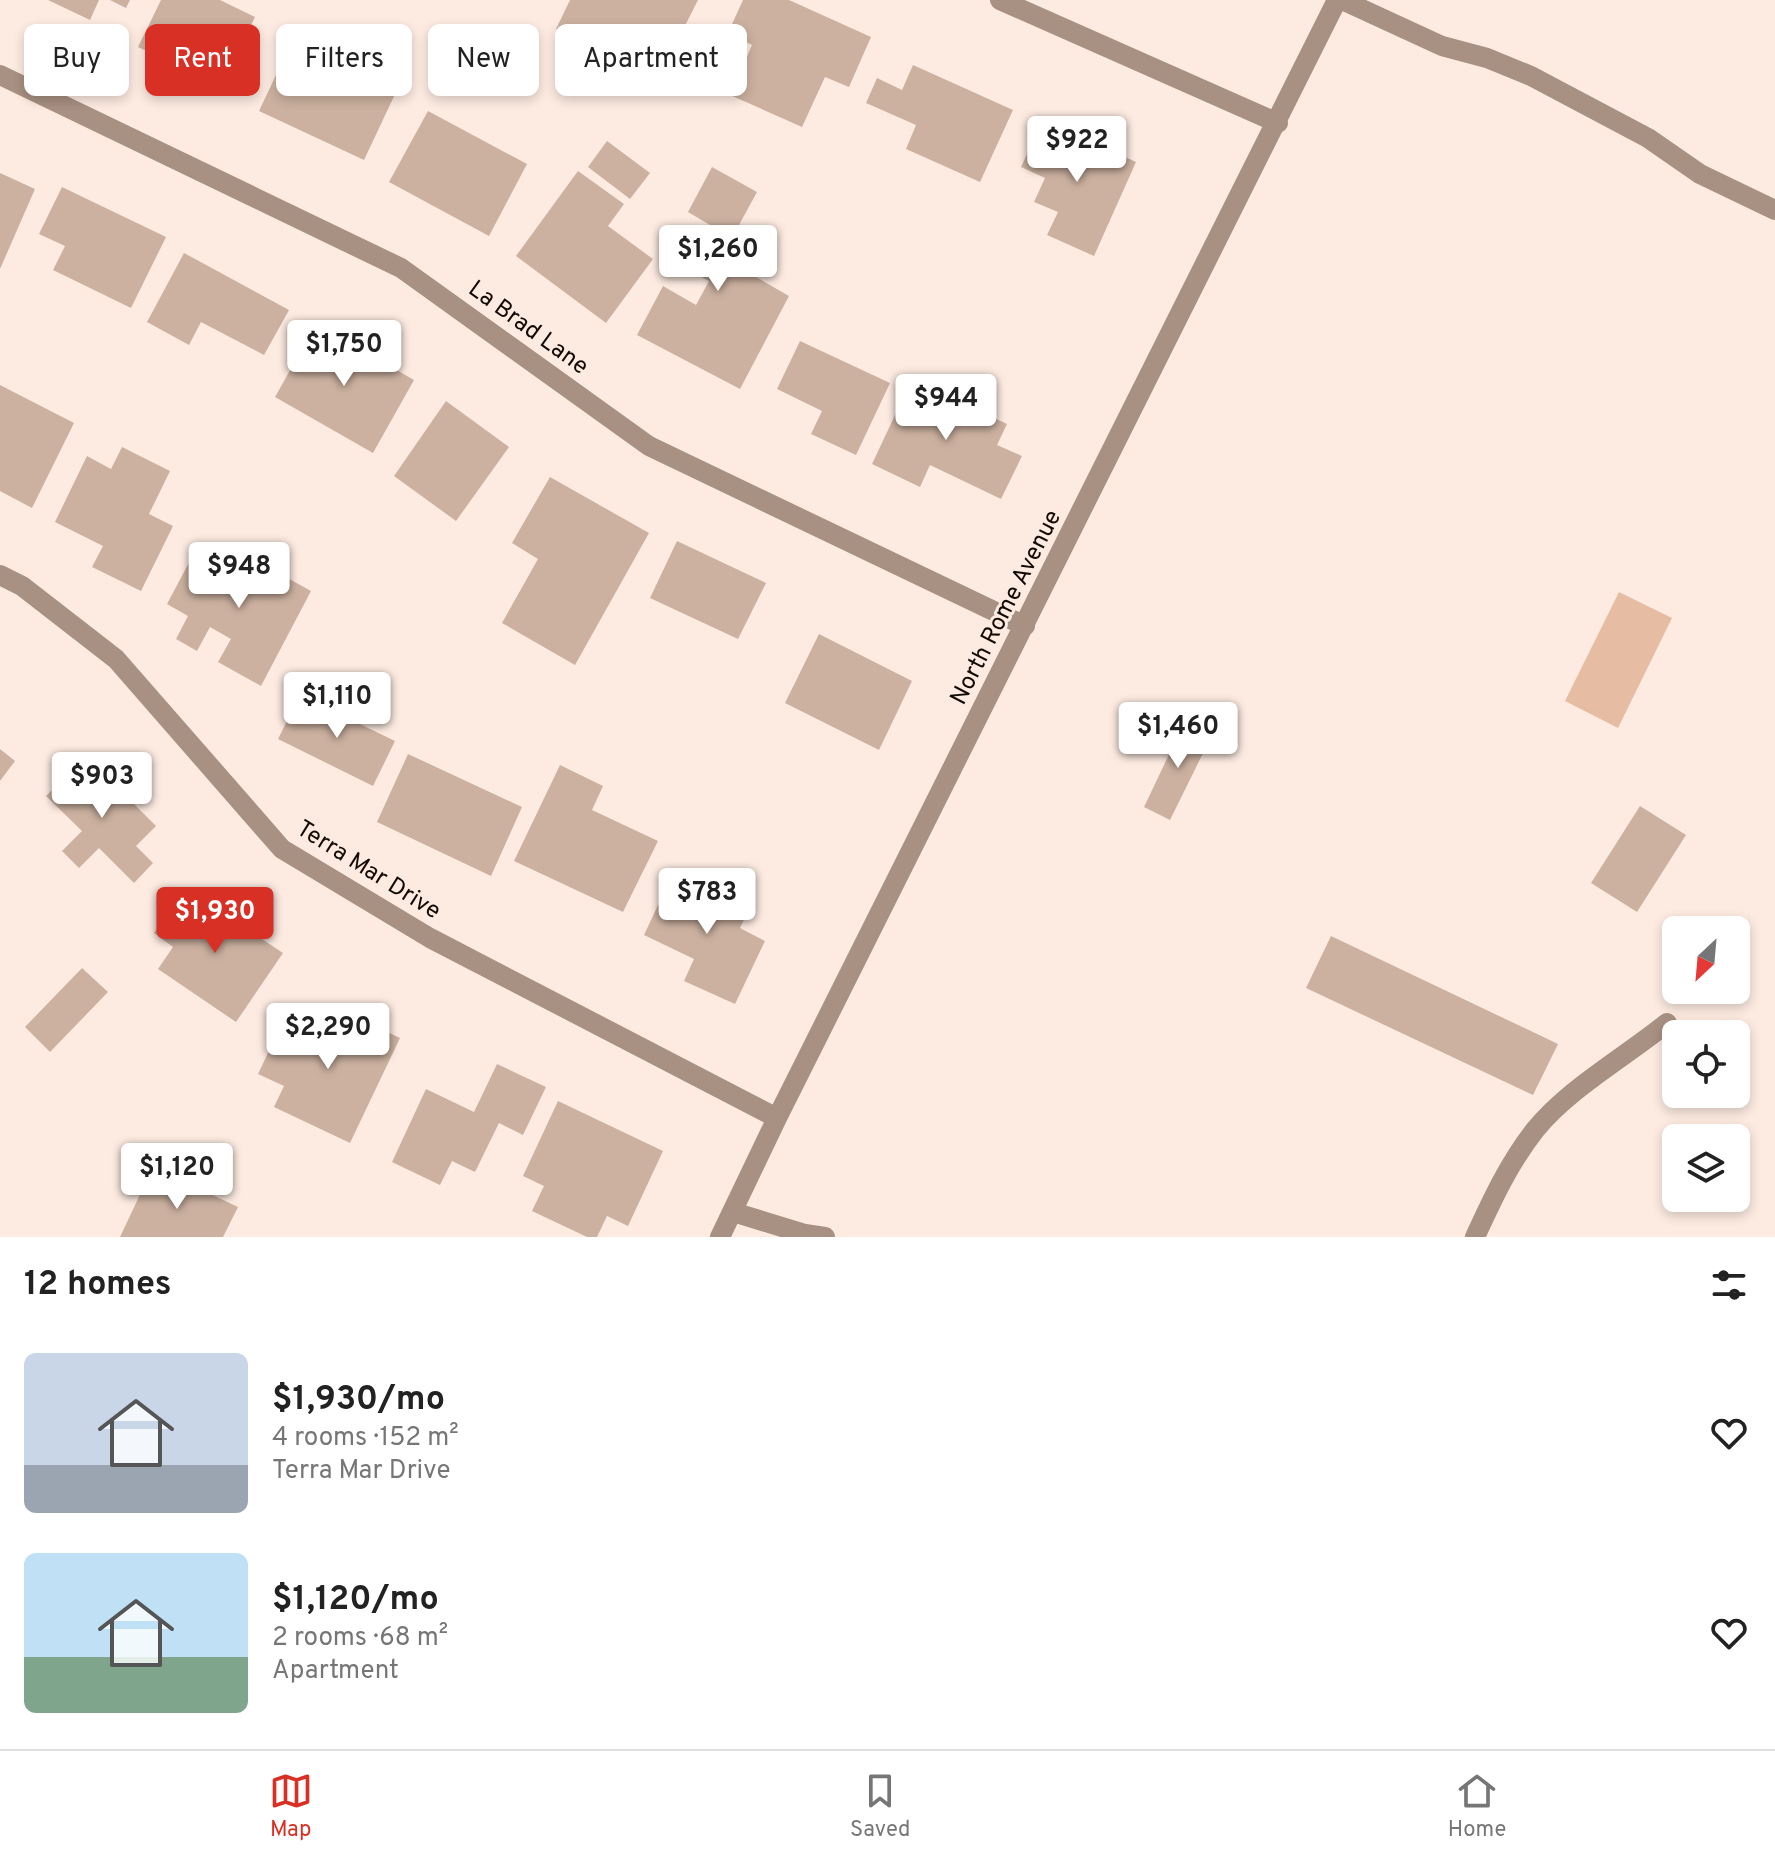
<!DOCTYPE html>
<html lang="en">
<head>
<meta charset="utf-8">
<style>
  :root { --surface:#fff; --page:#f6f6f6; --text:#222; --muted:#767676; --line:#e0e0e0; --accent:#d93025 }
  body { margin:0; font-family:Overpass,sans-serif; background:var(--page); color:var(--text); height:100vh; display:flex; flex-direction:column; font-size:30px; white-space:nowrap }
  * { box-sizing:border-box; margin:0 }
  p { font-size:26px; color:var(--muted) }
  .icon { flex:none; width:44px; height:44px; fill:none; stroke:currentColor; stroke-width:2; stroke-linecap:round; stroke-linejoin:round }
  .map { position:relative; height:1237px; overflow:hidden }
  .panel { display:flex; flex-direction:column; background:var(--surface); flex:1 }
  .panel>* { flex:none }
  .guide { position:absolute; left:24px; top:24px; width:800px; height:72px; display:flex; gap:16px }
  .needle { width:52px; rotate:206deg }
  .fabs { position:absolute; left:1662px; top:916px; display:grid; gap:16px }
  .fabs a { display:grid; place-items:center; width:88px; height:88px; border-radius:12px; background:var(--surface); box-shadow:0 4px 12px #0003; font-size:40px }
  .price { position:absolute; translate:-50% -68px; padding:0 18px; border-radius:8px; background:#fff; color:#222; font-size:26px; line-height:52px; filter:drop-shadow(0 2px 4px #0008) }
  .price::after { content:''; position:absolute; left:50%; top:48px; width:24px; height:18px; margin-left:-12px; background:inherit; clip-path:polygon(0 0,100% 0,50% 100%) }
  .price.selected { background:var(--accent); color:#fff }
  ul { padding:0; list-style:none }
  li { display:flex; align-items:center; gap:24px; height:200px; padding:0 24px }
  li span { display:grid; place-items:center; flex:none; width:224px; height:160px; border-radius:12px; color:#555 }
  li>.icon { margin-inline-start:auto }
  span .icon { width:96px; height:96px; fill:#fffc; stroke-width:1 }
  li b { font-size:34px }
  h2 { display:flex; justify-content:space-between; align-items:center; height:96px; padding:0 24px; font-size:34px }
  .tag { padding:0 28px; border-radius:12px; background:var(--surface); box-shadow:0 4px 12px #0003; font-size:28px; line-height:72px }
  .tag.selected { background:var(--accent); color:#fff }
  .menu { display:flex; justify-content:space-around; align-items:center; height:112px; border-top:2px solid var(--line); background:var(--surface); font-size:22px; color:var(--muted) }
  .menu a { display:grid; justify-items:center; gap:4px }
  .menu .selected { color:var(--accent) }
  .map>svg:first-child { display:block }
  .pitch { fill:#e6bca3 }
  .building { fill:#ccb1a0 }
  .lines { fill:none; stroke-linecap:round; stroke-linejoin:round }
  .minor { stroke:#a89082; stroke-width:20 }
  .labels { text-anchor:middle; stroke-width:6; stroke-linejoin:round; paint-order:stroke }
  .street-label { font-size:24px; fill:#130a05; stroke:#fdebe1 }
</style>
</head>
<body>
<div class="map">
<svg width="1775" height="1237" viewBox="0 0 1775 1237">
  <rect width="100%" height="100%" fill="#fdebe1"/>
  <!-- pitch -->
  <path class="pitch" d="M1619,592L1672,618L1618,728L1565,701Z"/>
  <!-- building -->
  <path class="building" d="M48,0H99L90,20Z
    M110,0H130L126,8Z
    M161,0H220L255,17L221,87L138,47Z
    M570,0H698L657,81L556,29Z
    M743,0H789L871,37L849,87L825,77L802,127L730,95L752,45L728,33Z
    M292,41L397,90L364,160L259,111Z
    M913,65L1013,110L980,182L906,149L916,125L866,103L877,78L902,90Z
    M428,111L527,164L489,236L389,182Z
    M1043,119L1136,162L1094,256L1047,235L1058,212L1034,202L1045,178L1021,167Z
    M607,141L650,173L630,199L588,167Z
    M712,167L757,192L733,236L756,249L744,270L789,296L740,389L637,335L663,286L696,305L709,281L686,269L710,225L688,212Z
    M578,171L624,204L608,226L653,259L606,323L516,256Z
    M0,173L35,189L0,269Z
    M62,187L166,237L131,308L53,270L65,246L39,234Z
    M184,253L289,310L264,355L201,322L189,345L147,322Z
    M316,324L414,380L373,453L275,397Z
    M800,341L890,383L856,455L811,434L822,411L777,389Z
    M912,379L1007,424L997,445L1022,456L1001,499L930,465L920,487L872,464Z
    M0,385L74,423L32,508L0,491Z
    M446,401L509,447L456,521L394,476Z
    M122,447L170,471L149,514L173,526L141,591L92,567L103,546L55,522L87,456L111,469Z
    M550,477L649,533L575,665L502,623L538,559L512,543Z
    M677,541L766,583L738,639L650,598Z
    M226,544L311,591L261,686L218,662L231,639L210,627L197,651L176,639L188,616L167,604L192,557L214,568Z
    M819,634L912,681L879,750L785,703Z
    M300,695L395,741L373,786L278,739Z
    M1185,721L1212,735L1170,820L1144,807Z
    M0,749L15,761L0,781Z
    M408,754L522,807L491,876L377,822Z
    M86,756L156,826L136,846L153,863L134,883L99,848L79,868L62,851L82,831L46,796Z
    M560,765L603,786L592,810L658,841L623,912L514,861Z
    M1640,806L1686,835L1637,912L1591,883Z
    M674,871L750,907L740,928L765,941L735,1004L684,981L694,959L644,935Z
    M185,888L283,953L236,1022L158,969L173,947L154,933Z
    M1331,936L1558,1044L1533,1095L1306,988Z
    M82,968L108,992L50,1052L25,1027Z
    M288,1011L339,1035L349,1014L400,1038L350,1143L274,1107L284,1086L258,1074Z
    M497,1064L546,1087L523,1135L499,1123L475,1172L452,1161L440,1185L392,1162L426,1089L474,1112Z
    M558,1101L663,1151L628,1226L607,1216L597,1237H587L532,1211L544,1186L523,1176Z
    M153,1167L238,1207L223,1237H120Z"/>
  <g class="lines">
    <!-- minor -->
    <path class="minor" d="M1000,0L1278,123
      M1342,0L1442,46L1487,58L1531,76L1648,138L1700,174L1775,210
      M0,75L401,268L649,446L1025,626
      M0,575L22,586L116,659L282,849L430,938L777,1118
      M733,1212L805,1234L825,1237
      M720,1237L777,1118L1337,0
      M1475,1237C1492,1200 1509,1163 1535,1130C1568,1089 1625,1057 1667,1023"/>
  </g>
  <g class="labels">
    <!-- street labels -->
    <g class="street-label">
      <text transform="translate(529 327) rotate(36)" y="8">La Brad Lane</text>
      <text transform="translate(1005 607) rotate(-63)" y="8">North Rome Avenue</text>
      <text transform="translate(369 869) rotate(32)" y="8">Terra Mar Drive</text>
    </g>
  </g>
</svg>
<div class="fabs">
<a><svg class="needle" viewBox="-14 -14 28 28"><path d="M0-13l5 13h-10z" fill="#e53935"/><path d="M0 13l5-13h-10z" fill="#767676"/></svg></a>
<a><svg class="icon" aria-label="locate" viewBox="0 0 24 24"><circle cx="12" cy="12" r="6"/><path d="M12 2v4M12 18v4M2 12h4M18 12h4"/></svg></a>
<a><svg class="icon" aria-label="layers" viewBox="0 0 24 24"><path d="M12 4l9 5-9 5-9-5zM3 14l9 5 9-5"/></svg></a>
</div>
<b class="price" style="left:1077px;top:184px">$922</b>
<b class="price" style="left:718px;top:293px">$1,260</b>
<b class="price" style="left:344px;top:388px">$1,750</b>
<b class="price" style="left:946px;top:442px">$944</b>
<b class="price" style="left:239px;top:610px">$948</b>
<b class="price" style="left:337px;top:740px">$1,110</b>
<b class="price" style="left:1178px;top:770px">$1,460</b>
<b class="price" style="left:102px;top:820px">$903</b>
<b class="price" style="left:707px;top:936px">$783</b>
<b class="price selected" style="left:215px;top:955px">$1,930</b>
<b class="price" style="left:328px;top:1071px">$2,290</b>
<b class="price" style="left:177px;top:1211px">$1,120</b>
<div class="guide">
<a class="tag">Buy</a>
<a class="tag selected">Rent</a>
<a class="tag">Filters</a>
<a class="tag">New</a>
<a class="tag">Apartment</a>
</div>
</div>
<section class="panel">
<h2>12 homes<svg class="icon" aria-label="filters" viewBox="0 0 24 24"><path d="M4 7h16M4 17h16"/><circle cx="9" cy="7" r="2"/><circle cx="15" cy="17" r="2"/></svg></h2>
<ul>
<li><span style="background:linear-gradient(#c9d6e8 70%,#9aa5b1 0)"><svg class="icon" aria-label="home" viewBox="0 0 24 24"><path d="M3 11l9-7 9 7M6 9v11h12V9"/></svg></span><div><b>$1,930/mo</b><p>4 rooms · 152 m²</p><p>Terra Mar Drive</p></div><svg class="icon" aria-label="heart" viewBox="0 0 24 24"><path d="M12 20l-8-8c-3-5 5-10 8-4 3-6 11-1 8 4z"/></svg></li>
<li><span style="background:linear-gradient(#bfe0f5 65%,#7fa58c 0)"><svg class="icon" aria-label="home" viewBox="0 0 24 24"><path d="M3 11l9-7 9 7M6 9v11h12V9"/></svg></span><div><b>$1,120/mo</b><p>2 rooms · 68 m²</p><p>Apartment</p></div><svg class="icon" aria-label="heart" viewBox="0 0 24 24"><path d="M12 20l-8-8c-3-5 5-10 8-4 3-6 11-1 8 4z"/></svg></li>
</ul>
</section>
<nav class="menu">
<a class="selected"><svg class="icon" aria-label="map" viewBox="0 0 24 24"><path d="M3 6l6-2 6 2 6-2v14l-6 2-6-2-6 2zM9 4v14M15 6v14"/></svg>Map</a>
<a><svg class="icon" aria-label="saved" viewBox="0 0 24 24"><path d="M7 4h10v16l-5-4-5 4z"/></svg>Saved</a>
<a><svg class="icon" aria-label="home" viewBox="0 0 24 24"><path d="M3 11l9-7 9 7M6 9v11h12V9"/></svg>Home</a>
</nav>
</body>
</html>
